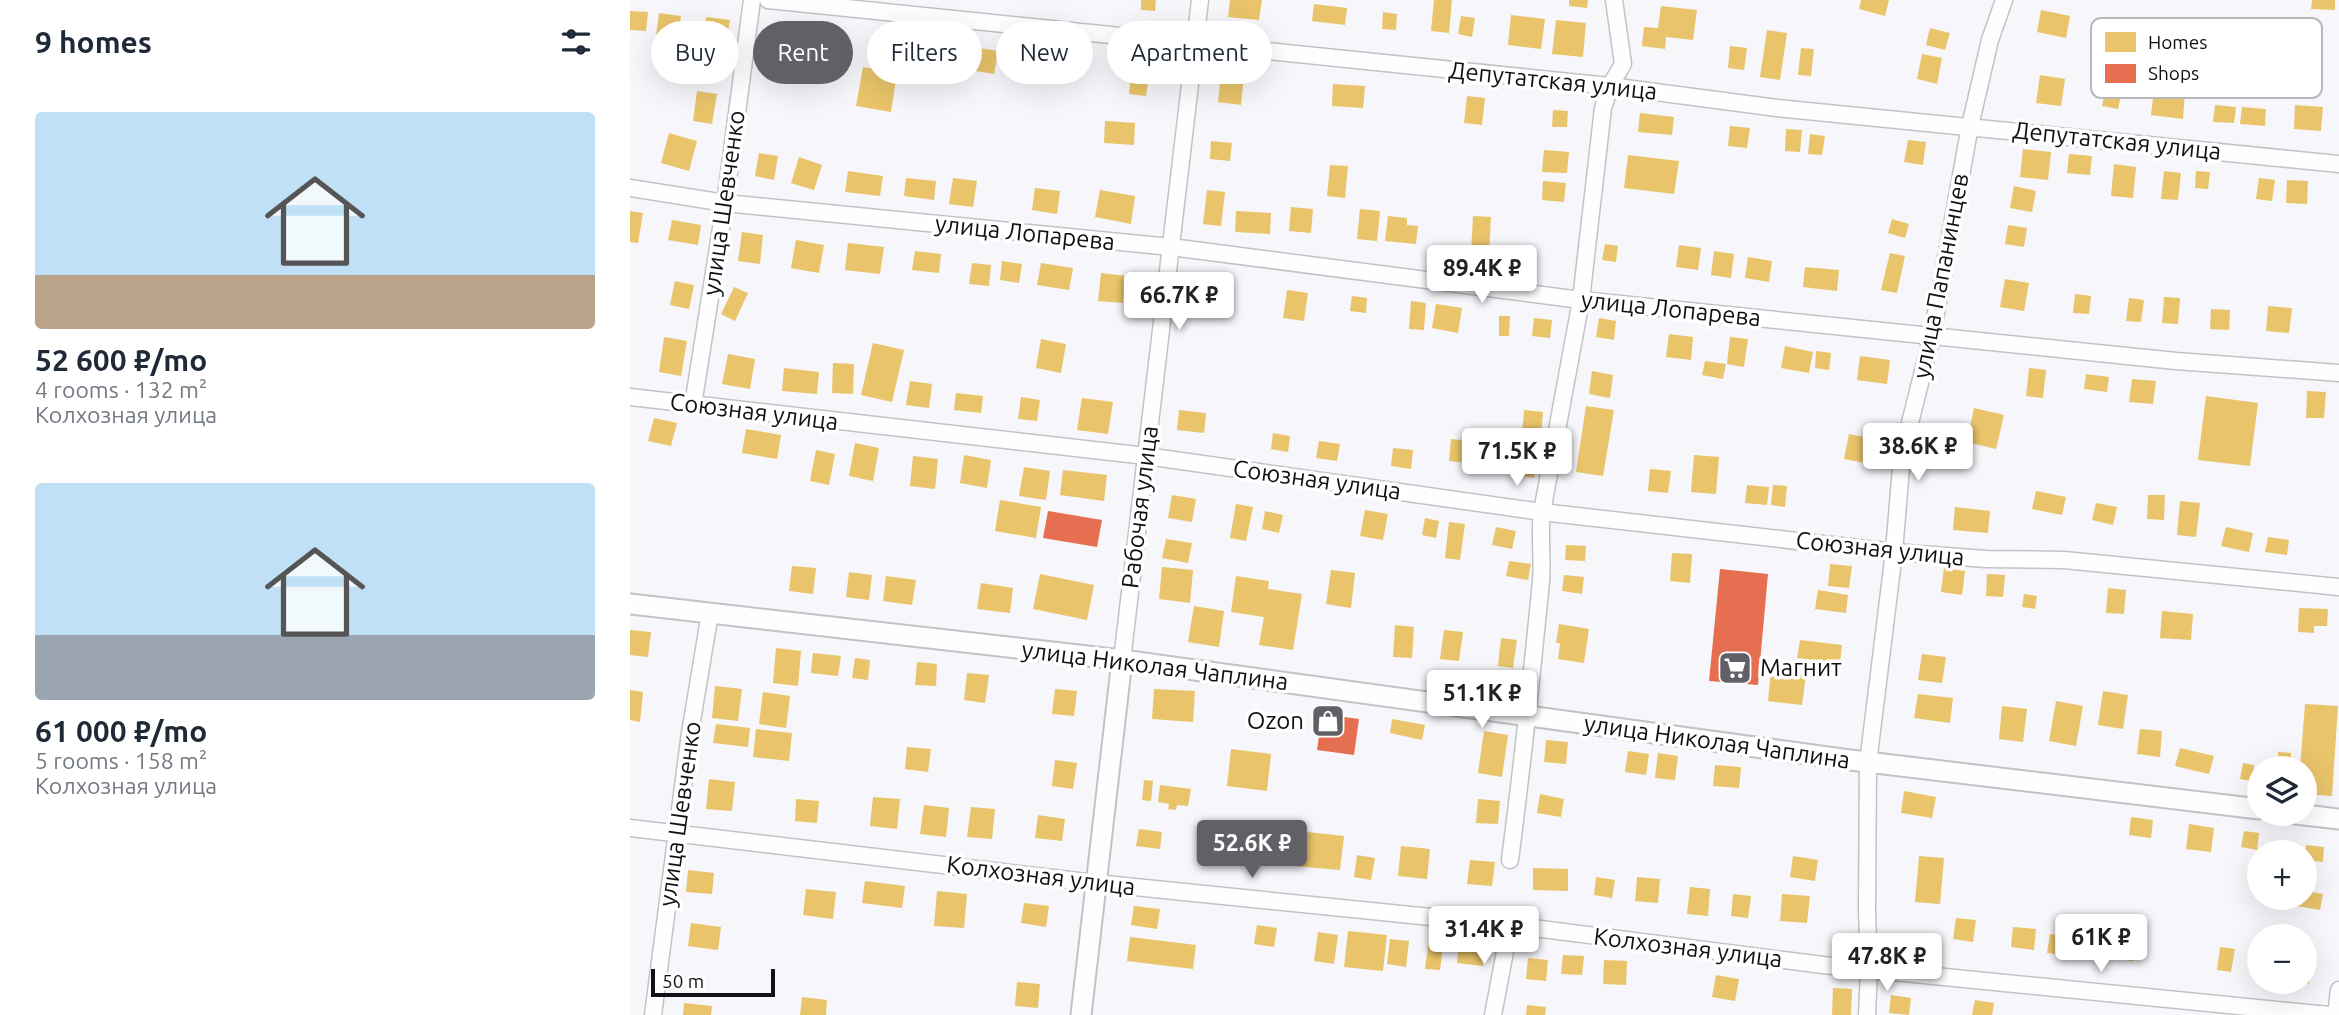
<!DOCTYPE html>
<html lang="en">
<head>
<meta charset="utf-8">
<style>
  :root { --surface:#fff; --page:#f2f2f3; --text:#1f2937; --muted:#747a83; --accent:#616066 }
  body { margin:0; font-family:Ubuntu,sans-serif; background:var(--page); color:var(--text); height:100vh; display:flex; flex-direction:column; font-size:26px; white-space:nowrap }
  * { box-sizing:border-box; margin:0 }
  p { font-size:23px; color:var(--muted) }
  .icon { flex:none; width:38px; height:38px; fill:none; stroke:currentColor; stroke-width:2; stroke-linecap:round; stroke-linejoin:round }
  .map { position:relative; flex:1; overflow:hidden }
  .details { display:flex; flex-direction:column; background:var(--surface); width:630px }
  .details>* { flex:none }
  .guide { position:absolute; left:21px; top:21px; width:665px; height:63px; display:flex; gap:14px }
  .fabs { position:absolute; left:1617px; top:756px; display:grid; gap:14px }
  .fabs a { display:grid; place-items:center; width:70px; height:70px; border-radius:50%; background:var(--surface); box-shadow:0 7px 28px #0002; font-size:35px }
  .scale { position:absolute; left:21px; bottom:18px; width:124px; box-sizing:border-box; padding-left:7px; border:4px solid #111015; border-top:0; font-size:19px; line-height:24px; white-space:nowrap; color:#111015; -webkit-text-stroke:5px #fff; paint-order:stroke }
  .price { position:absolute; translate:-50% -60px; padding:0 16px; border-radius:7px; background:#fff; color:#222; font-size:23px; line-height:46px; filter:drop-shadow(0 2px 4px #0008) }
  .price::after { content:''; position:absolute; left:50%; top:42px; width:21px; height:16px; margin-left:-10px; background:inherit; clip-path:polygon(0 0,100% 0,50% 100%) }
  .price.on { background:var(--accent); color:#fff }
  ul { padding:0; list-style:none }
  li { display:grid; align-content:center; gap:14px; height:371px; padding:0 35px }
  li span { display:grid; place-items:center; height:217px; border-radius:7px; color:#555 }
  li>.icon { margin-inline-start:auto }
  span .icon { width:126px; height:126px; fill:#fffc; stroke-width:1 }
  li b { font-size:30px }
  h2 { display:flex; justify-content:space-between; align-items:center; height:84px; padding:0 35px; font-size:30px }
  .pill { padding:0 24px; border-radius:32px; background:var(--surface); box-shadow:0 7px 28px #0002; font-size:24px; line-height:63px }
  .pill.on { background:var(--accent); color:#fff }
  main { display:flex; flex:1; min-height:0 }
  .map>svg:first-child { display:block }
  .homes { fill:#e9c46a }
  .shops { fill:#e76f51 }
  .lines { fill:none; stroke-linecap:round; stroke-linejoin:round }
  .minor-casing { stroke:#c2c2c7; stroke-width:19 }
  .tertiary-casing { stroke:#c2c2c7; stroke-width:23 }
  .minor { stroke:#fefefe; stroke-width:16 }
  .tertiary { stroke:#fefefe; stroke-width:19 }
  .labels { text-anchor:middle; stroke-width:7; stroke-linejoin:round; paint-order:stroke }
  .street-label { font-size:24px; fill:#111015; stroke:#fff }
  .poi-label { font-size:24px; fill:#111015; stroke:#fff; text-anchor:start }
  .key { fill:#fff; stroke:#b8b7b9; stroke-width:2 }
  .key-label { font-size:19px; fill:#111015 }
</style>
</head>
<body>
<main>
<section class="details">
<h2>9 homes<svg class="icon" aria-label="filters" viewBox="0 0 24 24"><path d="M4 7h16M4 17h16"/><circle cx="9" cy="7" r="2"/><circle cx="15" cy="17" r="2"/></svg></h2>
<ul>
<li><span style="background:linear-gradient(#bfe0f5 75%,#b9a48a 0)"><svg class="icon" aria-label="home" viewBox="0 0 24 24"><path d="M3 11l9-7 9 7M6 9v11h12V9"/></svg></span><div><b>52 600 ₽/mo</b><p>4 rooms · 132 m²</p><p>Колхозная улица</p></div></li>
<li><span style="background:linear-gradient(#bfe0f5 70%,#9aa5b1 0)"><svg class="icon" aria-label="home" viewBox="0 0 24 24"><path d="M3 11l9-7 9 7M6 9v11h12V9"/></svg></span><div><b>61 000 ₽/mo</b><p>5 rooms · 158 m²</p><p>Колхозная улица</p></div></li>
</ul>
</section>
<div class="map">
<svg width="1709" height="1015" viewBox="0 0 1709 1015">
  <rect width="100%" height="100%" fill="#f6f6fb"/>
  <!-- homes -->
  <path class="homes" d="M511,0H526L525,11L511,10Z
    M600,0H632L629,20L598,17Z
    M804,0H822L819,33L801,31Z
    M939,0H958L957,8L939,6Z
    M1231,0H1259L1255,16L1229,9Z
    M1682,0H1705V10L1681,9Z
    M684,4L717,8L715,25L682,21Z
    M1031,6L1067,10L1063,40L1036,37L1035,49L1012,46L1014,27L1028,28Z
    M1411,10L1440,16L1436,38L1407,32Z
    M0,11L18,12L16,31L0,30Z
    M753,12L767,14L766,30L752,29Z
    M29,13L51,16L48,40L26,37Z
    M881,15L915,19L911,49L878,45Z
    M831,16L845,18L842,37L828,34Z
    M76,17L100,20L96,44L73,41Z
    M926,20L956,23L953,57L922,54Z
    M1300,28L1320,33L1315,50L1296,45Z
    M162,29L197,33L194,55L160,50Z
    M1137,30L1157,33L1150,80L1130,77Z
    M285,42L304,44L301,71L282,68Z
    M311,44L337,48L332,78L307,74Z
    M1100,46L1117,48L1114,70L1098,68Z
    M343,47L368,51L364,74L339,70Z
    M1171,48L1184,49L1181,76L1168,75Z
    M1292,54L1312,58L1307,84L1287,79Z
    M387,56L423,61L420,83L384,77Z
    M502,65L520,67L516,96L499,94Z
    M233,67L267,73L261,112L226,106Z
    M591,72L614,74L611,105L588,102Z
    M1410,75L1435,79L1431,106L1406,103Z
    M703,84L735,86L733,108L702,106Z
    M1476,87L1492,90L1488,109L1472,106Z
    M1524,88L1555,92L1553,119L1521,115Z
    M67,91L87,94L82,124L63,121Z
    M837,96L855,98L852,125L834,123Z
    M1585,105L1606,107L1604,123L1583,122Z
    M1665,105L1693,107L1691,131L1664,129Z
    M1612,107L1636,109L1635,126L1610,124Z
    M923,110L938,111L937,127H922Z
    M1010,113L1044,117L1042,135L1008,132Z
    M475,121L505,123L504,145L474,143Z
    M1100,126L1120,128L1117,148L1098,146Z
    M1156,129L1172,130L1170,152L1155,151Z
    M39,133L67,141L59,171L31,163Z
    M1180,134L1195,136L1192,155L1178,154Z
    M1278,140L1296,142L1293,165L1274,162Z
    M581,141L602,143L600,161L580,159Z
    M1393,149L1421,152L1418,180L1390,177Z
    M914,150L939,152L937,173L912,172Z
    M129,153L148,156L144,180L125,176Z
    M1439,154L1462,156L1460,175L1437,173Z
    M998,155L1049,161L1044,194L994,188Z
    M169,157L192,165L184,190L161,183Z
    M1484,164L1506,167L1503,198L1481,196Z
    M700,165L718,166L715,198L697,196Z
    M218,171L253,176L250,196L215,192Z
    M1534,171L1551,173L1548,200L1531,199Z
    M1566,171L1580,172L1578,189L1565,188Z
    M276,178L306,181L304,200L274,196Z
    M323,178L347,181L343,207L319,204Z
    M1629,178L1645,180L1642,201L1626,199Z
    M1657,180L1678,181L1677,204L1656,203Z
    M913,181L936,183L934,202L912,200Z
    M1384,186L1406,191L1402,212L1380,208Z
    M405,188L430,191L427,214L402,210Z
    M470,190L505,196L501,224L465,217Z
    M577,190L595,192L591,226L573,224Z
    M661,207L683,209L681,233L659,231Z
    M730,209L750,211L747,241L727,239Z
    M0,211L13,213L8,243L0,242Z
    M606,211L641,213L640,234L605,232Z
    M758,216L777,218V225L788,226L786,244L755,241Z
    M843,216L861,217L859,252L841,251Z
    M1262,219L1279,224L1275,238L1258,233Z
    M42,220L71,225L68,245L38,240Z
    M1378,225L1397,228L1394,247L1375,244Z
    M112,232L133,235L130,264L108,261Z
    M166,240L194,245L189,273L161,268Z
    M218,243L254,247L250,274L215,270Z
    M975,244L988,246L986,262L972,260Z
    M1049,245L1071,248L1068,270L1046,267Z
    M285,251L311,254L309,273L282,270Z
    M1084,251L1104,254L1101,278L1081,275Z
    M1260,253L1275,256L1267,293L1251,290Z
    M1118,257L1142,261L1139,282L1115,278Z
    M372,261L392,264L389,283L370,280Z
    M342,263L361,265L359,286L339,284Z
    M411,263L443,268L439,290L407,285Z
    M1175,267L1209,270L1207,291L1173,287Z
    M471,273L496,276L493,303L468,301Z
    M577,277L602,280L600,298L575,295Z
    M1375,279L1399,283L1394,311L1370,307Z
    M45,281L64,285L59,309L40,305Z
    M104,287L118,293L105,321L91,314Z
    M657,290L678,293L674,321L653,318Z
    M1445,294L1461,296L1459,314L1443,313Z
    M722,296L737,298L736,313L720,311Z
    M1534,297L1550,298L1548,324L1532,323Z
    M1499,298L1514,300L1511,322L1496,321Z
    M781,301L796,303L794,330L779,329Z
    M806,304L832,308L828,333L802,328Z
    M1638,306L1662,308L1659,333L1636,331Z
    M1581,309L1600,310L1599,330L1580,329Z
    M869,316H880L879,336H869Z
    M904,318L922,320L920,338L902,336Z
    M969,318L986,321L984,340L966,337Z
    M1039,334L1063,337L1061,360L1036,357Z
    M34,337L57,341L51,376L29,372Z
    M1100,337L1118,339L1114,367L1097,364Z
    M411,339L436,344L431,373L406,368Z
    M243,343L274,350L262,402L231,395Z
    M1155,346L1183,352L1179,373L1151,368Z
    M1186,351L1201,353L1199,370L1185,368Z
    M98,354L125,359L120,389L92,384Z
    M1230,356L1260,360L1257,384L1227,380Z
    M1075,361L1096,364L1093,379L1072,375Z
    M203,363L224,364L223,394L202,393Z
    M154,368L189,372L187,394L152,391Z
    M1399,368L1416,370L1413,398L1396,396Z
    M962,371L983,375L980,398L959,394Z
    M1456,374L1479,377L1477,392L1454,389Z
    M1502,379L1526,381L1523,404L1499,402Z
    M280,381L302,384L299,408L276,405Z
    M1677,391L1696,392L1694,418H1676Z
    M326,393L353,396L351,413L324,410Z
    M1576,396L1628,403L1620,466L1568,460Z
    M391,397L410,400L407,421L388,419Z
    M452,398L483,402L478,434L447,430Z
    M956,406L984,410L973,476L946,472Z
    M1344,408L1374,415L1366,449L1337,442Z
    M549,410L576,413L574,433L547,430Z
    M894,410L913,412L911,436L892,434Z
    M24,418L47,423L41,446L18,441Z
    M116,429L151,435L147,459L112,453Z
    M643,433L660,436L658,452L641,449Z
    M1219,434L1240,438L1235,463L1214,459Z
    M821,439L840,441L838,463L819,461Z
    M689,441L710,444L707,461L686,458Z
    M225,443L249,448L243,481L219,476Z
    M875,447L907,451L904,478L871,473Z
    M763,448L783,450L781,469L761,466Z
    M186,450L205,454L199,485L180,481Z
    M334,455L361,460L357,488L330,483Z
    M1064,455L1089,457L1086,494L1061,492Z
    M283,456L308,459L305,489L280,486Z
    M394,467L420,471L416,500L389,496Z
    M1020,469L1041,471L1038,493L1018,491Z
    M433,470L477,475L474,501L430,495Z
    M1117,485L1139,487L1137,505L1115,503Z
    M1143,485L1157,486L1155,507L1141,505Z
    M1406,491L1436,497L1432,515L1402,509Z
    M542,495L566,499L562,522L538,518Z
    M1518,495H1535L1534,520L1517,519Z
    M370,500L411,507L406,538L365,531Z
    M1550,501L1570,503L1566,537L1547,535Z
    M1466,503L1487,507L1483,525L1462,520Z
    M606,504L623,507L616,541L600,538Z
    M1325,507L1360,511L1358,533L1323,530Z
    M735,510L758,514L753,540L730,536Z
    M635,511L653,515L649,533L632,529Z
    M795,518L809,521L806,538L792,535Z
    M819,522L835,524L830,560L815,558Z
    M866,527L886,531L882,549L862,545Z
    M1596,527L1623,533L1619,552L1591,546Z
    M1638,537L1659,540L1657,555L1635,552Z
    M536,539L562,543L558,563L532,558Z
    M936,545L956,546L955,561L935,560Z
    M1042,553L1062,554L1060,583L1040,581Z
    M879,561L901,564L898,580L876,576Z
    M1200,564L1222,566L1219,588L1198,586Z
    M162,566L186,568L183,594L159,591Z
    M532,567L563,570L560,603L529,599Z
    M1314,568L1335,571L1332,595L1311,592Z
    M701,570L725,573L721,608L696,604Z
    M219,572L242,575L239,600L216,597Z
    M410,574L464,585L457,620L403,609Z
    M1357,574L1375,575L1373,597L1356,596Z
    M934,575L954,577L952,594L932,591Z
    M256,576L286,580L282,605L253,601Z
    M606,576L639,581L638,589L672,594L663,650L629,645L634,617L601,612Z
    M351,583L383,588L380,613L347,609Z
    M1478,588L1496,590L1494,614L1476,613Z
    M1188,590L1218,595L1216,613L1185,609Z
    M1394,594L1407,596L1405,609L1392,607Z
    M564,606L594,611L589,647L558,642Z
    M1669,608L1698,609L1697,626H1684V633L1668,632Z
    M1532,611L1563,614L1561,640L1530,638Z
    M929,624L959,629L954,663L928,659L930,643H926Z
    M765,625L784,627L782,658L763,657Z
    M0,630L21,632L18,657L0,655Z
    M814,630L833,632L829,661L810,659Z
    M871,638L887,640L883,668L868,666Z
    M1170,640L1212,645L1210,663L1167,658Z
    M146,648L171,651L168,686L143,683Z
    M183,653L211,656L208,676L181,673Z
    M1292,654L1316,657L1312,683L1288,680Z
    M225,658L240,660L238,680L222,678Z
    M287,662L307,664L306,686L285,685Z
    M1141,671L1176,675L1172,705L1138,701Z
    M337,673L359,675L355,703L334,700Z
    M85,686L112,689L108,721L82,718Z
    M425,689L447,691L444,716L422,714Z
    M524,689L565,691L563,722L522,719Z
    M0,690L13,692L10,722L0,720Z
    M1473,691L1498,695L1493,729L1468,725Z
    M133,692L160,696L156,728L129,724Z
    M1288,694L1323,698L1320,723L1284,718Z
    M1426,701L1453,706L1446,746L1419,741Z
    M1675,704L1708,706L1702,796L1675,794V768H1670Z
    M1372,706L1397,709L1393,742L1369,739Z
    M762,719L795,725L792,740L760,733Z
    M86,724L120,728L118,747L83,743Z
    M126,729L162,733L159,761L123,757Z
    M1510,729L1532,731L1530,757L1507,754Z
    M854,731L878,735L872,777L848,773Z
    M916,740L938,742L936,764L914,762Z
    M277,747L301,749L298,772L275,769Z
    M1550,748L1584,756L1579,774L1545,766Z
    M601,749L641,754L637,791L597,786Z
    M998,751L1019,754L1016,775L995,772Z
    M1648,752L1661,753V768H1648Z
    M1028,753L1048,756L1045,780L1025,778Z
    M425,760L447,763L443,789L422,786Z
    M1613,763L1624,765L1622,781L1610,779Z
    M1085,765L1111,767L1109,788L1083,786Z
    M79,779L105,782L102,811L76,809Z
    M514,780L523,781L521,801L512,800Z
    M530,785L561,789L558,806L547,805L546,810L538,809L539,804L528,802Z
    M1274,791L1306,797L1302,818L1271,813Z
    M910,794L934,799L931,817L907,813Z
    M243,797L270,799L267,829L240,826Z
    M166,799L189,801L187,823L165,821Z
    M848,799L870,801L868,824L846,823Z
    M294,805L319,808L316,837L290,834Z
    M341,807L365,809L362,839L337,837Z
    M408,815L435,819L432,841L405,838Z
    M1501,817L1523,820L1521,838L1499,835Z
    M1559,824L1584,828L1581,852L1556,849Z
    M509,829L532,832L530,849L506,846Z
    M668,831L714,836L710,870L664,866Z
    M1614,831L1629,833L1627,850L1611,847Z
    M594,844L607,845L606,863L593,862Z
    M1676,845L1694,847L1693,862L1675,860Z
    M771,846L800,849L797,879L768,876Z
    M727,855L745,858L741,880L724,877Z
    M1163,856L1188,860L1185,881L1160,877Z
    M1289,856L1314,858L1310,904L1285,902Z
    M840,860L865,862L862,886L837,884Z
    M903,868L938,869V891L903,890Z
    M58,870L84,873L82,894L56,892Z
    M966,877L985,880L982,898L964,895Z
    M1007,877L1030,879L1028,903L1005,901Z
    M235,881L275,886L272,908L232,903Z
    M1060,887L1080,889L1078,916L1057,914Z
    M176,889L206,892L203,919L173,915Z
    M307,891L337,894L334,928L304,926Z
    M1675,891L1693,894L1690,910L1656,904L1657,898H1675Z
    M1103,894L1121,896L1118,918L1101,916Z
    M1152,894L1180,896L1177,923L1150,921Z
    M394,903L419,906L416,927L391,923Z
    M504,906L530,909L527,929L501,925Z
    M1326,918L1346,920L1343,942L1323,939Z
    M61,923L91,927L88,950L58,946Z
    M627,925L647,928L644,947L624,944Z
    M1383,927L1406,929L1404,950L1381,947Z
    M1489,930L1507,933L1503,961L1485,959Z
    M718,931L757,935L753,971L714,967Z
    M688,932L708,935L704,964L684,961Z
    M1420,934L1449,937L1447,957L1417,953Z
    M500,937L566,945L563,969L497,961Z
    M760,939L779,941L776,967L757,964Z
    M829,942L855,945L853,966L827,963Z
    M798,945L813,946L810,970L795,969Z
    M1590,947L1605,949L1601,972L1587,970Z
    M1675,950L1683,951L1679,984L1675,983Z
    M933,955L954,956L952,975L931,974Z
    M898,958L918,960L916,981L896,979Z
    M974,960L997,961L996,985L973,984Z
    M1086,975L1109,979L1105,1001L1082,997Z
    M387,982L410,984L408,1008L385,1006Z
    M1203,988L1222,989L1221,1015H1202Z
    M1261,995L1281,998L1279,1015L1259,1013Z
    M172,997L197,1000L196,1015H170Z
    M1345,1000L1364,1003L1362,1015H1342Z
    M54,1003L82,1006L81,1015H53Z
    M897,1005L916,1007L915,1015H896Z"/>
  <!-- shops -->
  <path class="shops" d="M418,511L472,520L467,547L413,538Z
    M1090,569L1138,574L1128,685L1079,681Z
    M692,714L729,719L724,755L687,750Z"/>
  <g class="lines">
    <defs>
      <path id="minor" d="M138,0L980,86L1147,108L1709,164
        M0,188L95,203L541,247L951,300L1546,361L1709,373
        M0,397L516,456L912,512L1264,552L1356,559L1434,560L1709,587
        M63,405L95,203L122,0
        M492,660L570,0
        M0,828L465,883L880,925L1193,965L1699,1015
        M880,860C892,767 902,674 911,581C913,558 909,535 912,512L951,300L973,108L980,86L993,64L984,0
        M23,1015L60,733L80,613
        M863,1015L880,925
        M1237,1015L1239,970L1237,911L1238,763L1264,552L1272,455L1302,335L1340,126L1360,40L1374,0
        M1706,1015L1709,990"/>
      <path id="tertiary" d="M0,604L492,660L1212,759L1629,809
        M1666,814L1709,819
        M451,1015L492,660"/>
    </defs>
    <!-- minor casing -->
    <use href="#minor" class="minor-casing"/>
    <!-- tertiary casing -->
    <use href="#tertiary" class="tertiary-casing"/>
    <!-- minor -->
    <use href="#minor" class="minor"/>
    <!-- tertiary -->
    <use href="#tertiary" class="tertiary"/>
  </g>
  <!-- icons -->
  <defs>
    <symbol id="supermarket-square" viewBox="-11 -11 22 22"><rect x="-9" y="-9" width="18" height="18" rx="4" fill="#616066" stroke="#fff"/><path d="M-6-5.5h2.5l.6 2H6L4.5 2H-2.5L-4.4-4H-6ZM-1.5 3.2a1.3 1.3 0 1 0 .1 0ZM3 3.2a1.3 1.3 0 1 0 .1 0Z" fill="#fff"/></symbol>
    <symbol id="shop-square" viewBox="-11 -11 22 22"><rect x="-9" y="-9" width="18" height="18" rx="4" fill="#616066" stroke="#fff"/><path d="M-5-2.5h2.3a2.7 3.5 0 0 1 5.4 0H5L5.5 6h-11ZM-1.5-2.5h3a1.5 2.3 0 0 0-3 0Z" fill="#fff"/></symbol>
  </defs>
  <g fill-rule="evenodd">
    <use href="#supermarket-square" x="1086" y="649" width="38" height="38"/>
    <use href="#shop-square" x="679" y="702" width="38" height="38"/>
  </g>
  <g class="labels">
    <!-- street labels -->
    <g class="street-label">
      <text transform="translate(923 81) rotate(6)" y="8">Депутатская улица</text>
      <text transform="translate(1487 141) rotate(6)" y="8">Депутатская улица</text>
      <text transform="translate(94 203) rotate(-82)" y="8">улица Шевченко</text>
      <text transform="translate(395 233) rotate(6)" y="8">улица Лопарева</text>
      <text transform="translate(1311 276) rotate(-79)" y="8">улица Папанинцев</text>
      <text transform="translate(1041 309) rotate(6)" y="8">улица Лопарева</text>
      <text transform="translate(124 412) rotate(7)" y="8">Союзная улица</text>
      <text transform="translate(687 480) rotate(8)" y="8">Союзная улица</text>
      <text transform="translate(510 507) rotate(-83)" y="8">Рабочая улица</text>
      <text transform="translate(1250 549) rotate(6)" y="8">Союзная улица</text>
      <text transform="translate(525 666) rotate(7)" y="8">улица Николая Чаплина</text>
      <text transform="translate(1087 742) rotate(8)" y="8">улица Николая Чаплина</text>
      <text transform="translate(50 814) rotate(-82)" y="8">улица Шевченко</text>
      <text transform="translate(411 876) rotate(7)" y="8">Колхозная улица</text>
      <text transform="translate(1058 948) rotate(7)" y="8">Колхозная улица</text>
    </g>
    <!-- poi labels -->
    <g class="poi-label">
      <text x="1130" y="676">Магнит</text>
      <text x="674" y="729" text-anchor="end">Ozon</text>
    </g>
  </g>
  <!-- legend -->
  <rect x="1461" y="18" width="231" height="80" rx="10" class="key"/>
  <rect x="1475" y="32" width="31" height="20" fill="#e9c46a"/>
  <rect x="1475" y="64" width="31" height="19" fill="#e76f51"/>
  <g class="key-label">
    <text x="1518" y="49">Homes</text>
    <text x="1518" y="80">Shops</text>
  </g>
</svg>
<div class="fabs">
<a><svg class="icon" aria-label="layers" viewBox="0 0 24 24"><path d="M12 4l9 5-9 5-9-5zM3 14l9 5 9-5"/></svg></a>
<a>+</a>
<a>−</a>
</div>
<div class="scale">50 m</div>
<b class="price" style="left:852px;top:305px">89.4K ₽</b>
<b class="price" style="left:549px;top:332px">66.7K ₽</b>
<b class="price" style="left:1288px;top:483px">38.6K ₽</b>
<b class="price" style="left:887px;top:488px">71.5K ₽</b>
<b class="price" style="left:852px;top:730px">51.1K ₽</b>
<b class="price on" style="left:622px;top:880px">52.6K ₽</b>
<b class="price" style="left:854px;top:966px">31.4K ₽</b>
<b class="price" style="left:1471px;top:974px">61K ₽</b>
<b class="price" style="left:1257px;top:993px">47.8K ₽</b>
<div class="guide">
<a class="pill">Buy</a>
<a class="pill on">Rent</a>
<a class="pill">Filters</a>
<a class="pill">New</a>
<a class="pill">Apartment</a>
</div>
</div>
</main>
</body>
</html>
